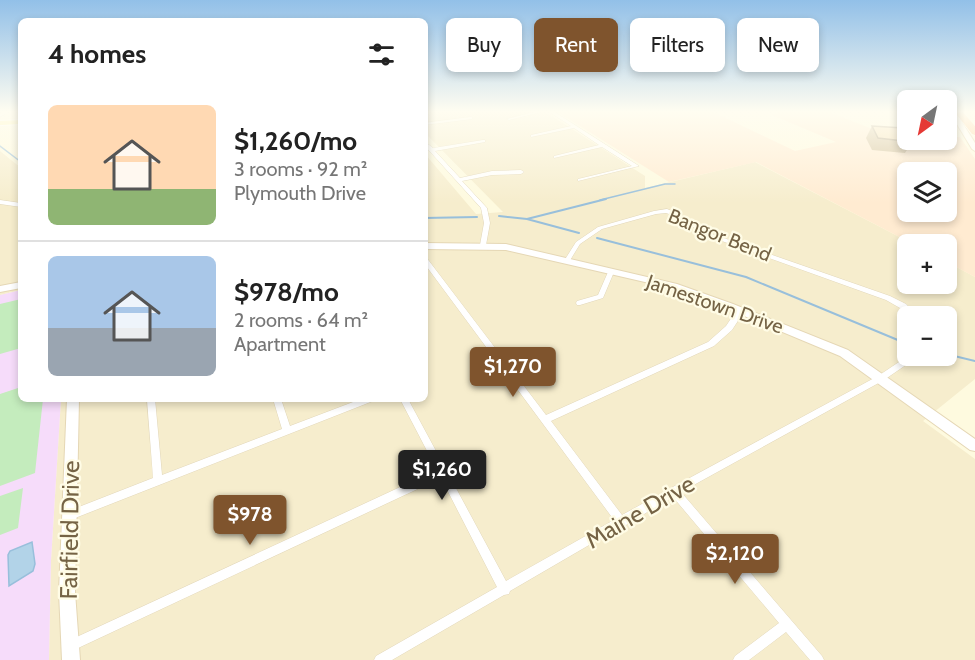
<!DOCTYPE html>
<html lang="en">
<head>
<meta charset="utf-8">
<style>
  :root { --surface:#fff; --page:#f2f2f2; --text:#222; --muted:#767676; --line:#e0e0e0; --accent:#7f542d }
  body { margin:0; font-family:Cabin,sans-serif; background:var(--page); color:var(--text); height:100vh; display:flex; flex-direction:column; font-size:22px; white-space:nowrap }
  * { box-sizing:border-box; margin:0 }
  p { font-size:20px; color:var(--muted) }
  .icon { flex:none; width:33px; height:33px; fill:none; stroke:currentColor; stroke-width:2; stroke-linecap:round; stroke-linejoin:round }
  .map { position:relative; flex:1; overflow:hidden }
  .drawer { position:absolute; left:18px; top:18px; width:410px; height:384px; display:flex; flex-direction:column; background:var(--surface); border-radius:9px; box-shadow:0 3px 9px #0003 }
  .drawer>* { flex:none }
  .banner { position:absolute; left:446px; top:18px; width:440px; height:54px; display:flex; gap:12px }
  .needle { width:39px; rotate:213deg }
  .fabs { position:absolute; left:897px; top:90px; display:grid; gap:12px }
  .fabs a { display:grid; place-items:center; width:60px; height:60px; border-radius:9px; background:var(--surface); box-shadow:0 3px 9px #0003; font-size:30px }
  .price { position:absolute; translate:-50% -51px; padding:0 14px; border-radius:6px; background:var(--accent); color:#fff; font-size:20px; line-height:39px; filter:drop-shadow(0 2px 3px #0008) }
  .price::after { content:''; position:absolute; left:50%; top:36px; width:18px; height:14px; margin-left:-9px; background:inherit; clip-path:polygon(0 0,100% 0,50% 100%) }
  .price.on { background:#222; color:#fff }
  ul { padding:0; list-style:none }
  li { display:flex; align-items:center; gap:18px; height:150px; padding:0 30px }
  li+li { border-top:2px solid var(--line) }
  li span { display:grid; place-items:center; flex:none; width:168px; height:120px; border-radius:9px; color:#555 }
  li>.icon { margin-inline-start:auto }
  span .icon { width:72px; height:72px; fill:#fffc; stroke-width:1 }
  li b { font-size:26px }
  h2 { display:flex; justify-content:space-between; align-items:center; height:72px; padding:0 30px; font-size:26px }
  .tag { padding:0 21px; border-radius:9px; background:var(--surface); box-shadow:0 3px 9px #0003; font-size:21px; line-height:54px }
  .tag.on { background:var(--accent); color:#fff }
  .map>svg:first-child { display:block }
  .residential { fill:#f6edcd; fill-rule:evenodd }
  .commercial { fill:#ffebd1; fill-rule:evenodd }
  .education { fill:#f6dcfa }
  .green { fill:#c4ecbd }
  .water { fill:#b2d3e8; stroke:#98bfdb; stroke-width:1.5 }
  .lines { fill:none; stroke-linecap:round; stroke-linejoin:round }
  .stream-far1 { stroke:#98bfdb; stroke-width:1.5 }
  .stream { stroke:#98bfdb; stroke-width:2 }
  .street-casing { stroke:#e2d7ba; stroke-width:1 }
  .secondary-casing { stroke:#e5d7b5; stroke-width:2 }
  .primary-casing { stroke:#fff; stroke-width:2 }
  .highway-casing { stroke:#fff; stroke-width:1 }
  .street { fill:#fff; fill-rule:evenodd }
  .secondary { fill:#fff; fill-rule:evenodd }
  .primary { fill:#fff394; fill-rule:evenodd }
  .highway { fill:#fdc991; fill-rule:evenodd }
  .wall { fill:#d3c09b }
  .building { fill:#f5dfb4; stroke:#ac9c7e; stroke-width:1.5 }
  .labels { text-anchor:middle; stroke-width:4.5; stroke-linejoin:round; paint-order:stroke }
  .street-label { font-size:20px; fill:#756345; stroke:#fffce6 }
  .near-street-label { font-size:24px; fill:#756345; stroke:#fffce6 }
</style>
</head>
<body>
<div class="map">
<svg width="975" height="660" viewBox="0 0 975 660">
  <rect width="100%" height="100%" fill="#fefadf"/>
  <!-- residential -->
  <path class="residential" d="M425,111H544L645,176V188L755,162L913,244H908V284H946L947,262L975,277V379L923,421L975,459V660H49L51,561L61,399H424L425,154L476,214L503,212L425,133ZM908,316H946V356H908Z
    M0,151L21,168V290L0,295Z"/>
  <!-- commercial -->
  <path class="commercial" d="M556,111H711L795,151L836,142L772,115L781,111H826L875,130L907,133L908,140L960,137L975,159V277L947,262L946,244H913L756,162L669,182ZM908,172H946V212H908Z"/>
  <!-- education -->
  <path class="education" d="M21,290V399H61L51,561L49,660H0V295Z"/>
  <!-- green -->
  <path class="green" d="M21,299V348L0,354V304Z
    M21,387V399H43L35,473L0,486V394Z
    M23,488L18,528L0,535V496Z"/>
  <!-- water -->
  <path class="water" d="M32,542L35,564L33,571L9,586L8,555L10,551Z"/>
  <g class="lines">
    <!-- stream-far1 -->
    <path class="stream-far1" d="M0,146L21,162
      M600,200L665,184H675"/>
    <!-- stream -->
    <path class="stream" d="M499,216L527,219L579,233
      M424,218L477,217
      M527,219L606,199
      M597,238L746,277L905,343
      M946,354L975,361"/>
    <defs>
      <path id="street" d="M5,111H10L0,117V114Z
        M538,111H545L509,120L507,119Z
        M548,111H553L639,166L578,181V179L632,166L602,147L554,158V156L599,145L574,128L531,137V135L571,126Z
        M470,117H472V119L424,125V123Z
        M483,140H485V142L435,151L460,178L492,171L521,170L524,172L521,174L492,175L462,181L487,208L490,223L486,245L483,247L480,245L484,223L481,208L424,145V141L433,148Z
        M0,200L21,203V207L0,204Z
        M667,209L679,214L712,234L890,296L906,304L918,316H910L900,308L886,300L708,236L675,216L666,213L656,214L602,229L580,244L569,262H565L564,261L576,242L598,227L654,211Z
        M424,256L426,257L546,415L708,342L726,326L738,308H744L745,310L732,330L714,346L551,421L622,515L671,488L878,376L908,356H917L916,358L884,380L681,492L822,656L824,660H810L786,632L749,660H733L735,656L779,623L673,497L627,524L626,526L620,527L510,591L509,594L504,595L392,660H374L376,656L497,587L441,478L76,649L72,651L68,649L66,645L68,641L437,470L400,399H408L506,581L614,520L424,263Z
        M611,270L614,272L603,298L580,305H577L576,303L577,301L598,295L608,272Z
        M147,399H155L162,475L282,429L273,399H281L290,426L361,399H374L373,401L70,520L66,518L65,515L66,512L153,478Z"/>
      <path id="secondary" d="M949,111H955L975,143V151L972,149Z
        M424,243L506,244L677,284L733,304L848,350L975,439V451L970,450L840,356L725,308L671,288L506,250L424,249Z
        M21,282V288L0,292V286Z
        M67,399H79L75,592L80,660H62L59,592Z"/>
      <path id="primary" d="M21,120V124L0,125V121Z"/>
      <path id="highway" d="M954,111H962L975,126V135L972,134Z"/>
    </defs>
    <!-- street casing -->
    <use href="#street" class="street-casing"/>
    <!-- secondary casing -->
    <use href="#secondary" class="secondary-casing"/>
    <!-- primary casing -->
    <use href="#primary" class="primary-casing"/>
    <!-- highway casing -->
    <use href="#highway" class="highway-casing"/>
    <!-- street -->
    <use href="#street" class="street"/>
    <!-- secondary -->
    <use href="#secondary" class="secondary"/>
    <!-- primary -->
    <use href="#primary" class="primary"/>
    <!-- highway -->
    <use href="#highway" class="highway"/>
  </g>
  <!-- wall -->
  <path class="wall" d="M872,126L912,142L905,153L872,150L866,138Z"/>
  <!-- building -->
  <path class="building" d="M872,126L903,128L908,135V140H910L912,142L878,138Z"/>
  <!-- sky -->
  <linearGradient id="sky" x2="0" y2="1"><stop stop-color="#92c0e8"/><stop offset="0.55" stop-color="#fffdf1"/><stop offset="1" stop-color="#fffdf1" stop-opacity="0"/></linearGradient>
  <rect width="975" height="203" fill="url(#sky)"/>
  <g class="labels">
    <!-- street labels -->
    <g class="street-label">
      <text transform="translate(720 235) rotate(22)" y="7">Bangor Bend</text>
      <text transform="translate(715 304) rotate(19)" y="7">Jamestown Drive</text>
    </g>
    <!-- near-street labels -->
    <g class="near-street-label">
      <text transform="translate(640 512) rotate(-30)" y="8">Maine Drive</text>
      <text transform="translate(70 530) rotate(-89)" y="8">Fairfield Drive</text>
    </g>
  </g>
</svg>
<div class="fabs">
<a><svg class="needle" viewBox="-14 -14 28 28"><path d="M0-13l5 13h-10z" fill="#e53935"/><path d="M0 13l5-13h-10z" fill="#767676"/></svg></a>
<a><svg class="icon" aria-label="layers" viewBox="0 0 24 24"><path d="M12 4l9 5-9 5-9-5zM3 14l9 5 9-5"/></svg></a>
<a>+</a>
<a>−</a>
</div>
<b class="price" style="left:513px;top:398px">$1,270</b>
<b class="price on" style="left:442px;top:501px">$1,260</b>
<b class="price" style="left:250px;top:546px">$978</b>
<b class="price" style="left:735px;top:585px">$2,120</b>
<div class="banner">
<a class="tag">Buy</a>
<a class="tag on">Rent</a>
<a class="tag">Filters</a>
<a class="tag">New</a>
</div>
<section class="drawer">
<h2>4 homes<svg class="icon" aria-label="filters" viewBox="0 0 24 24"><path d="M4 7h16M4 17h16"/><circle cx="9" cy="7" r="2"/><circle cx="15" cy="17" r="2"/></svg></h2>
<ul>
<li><span style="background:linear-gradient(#ffd9b3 70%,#8fb573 0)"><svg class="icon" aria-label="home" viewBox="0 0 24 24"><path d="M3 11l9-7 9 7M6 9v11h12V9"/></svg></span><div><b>$1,260/mo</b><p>3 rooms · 92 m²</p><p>Plymouth Drive</p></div></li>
<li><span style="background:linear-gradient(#a9c7e8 60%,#9aa5b1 0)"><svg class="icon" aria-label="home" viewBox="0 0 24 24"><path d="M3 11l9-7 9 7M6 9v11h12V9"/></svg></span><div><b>$978/mo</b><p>2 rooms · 64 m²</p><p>Apartment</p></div></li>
</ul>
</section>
</div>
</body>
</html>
